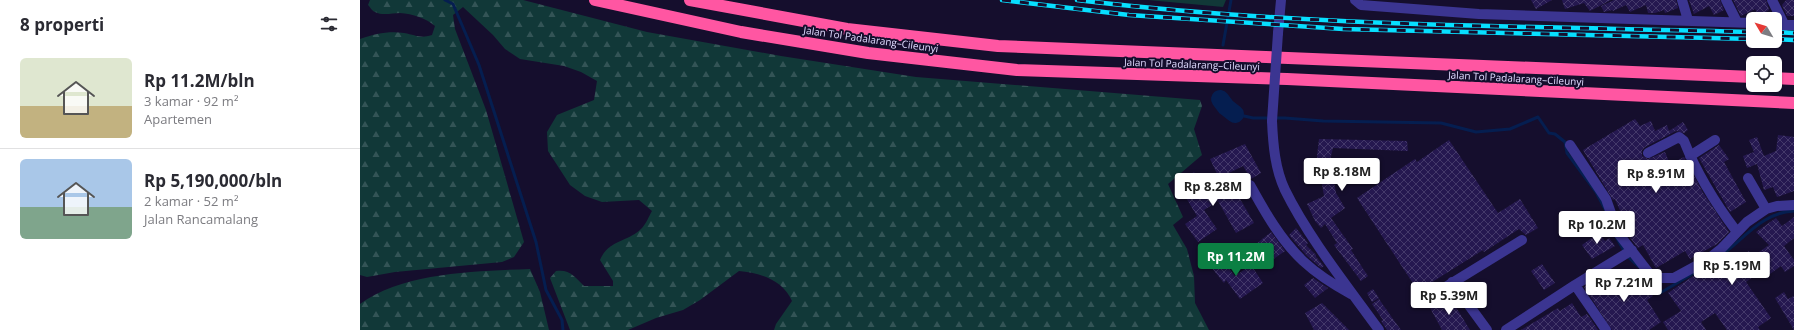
<!DOCTYPE html>
<html lang="id">
<head>
<meta charset="utf-8">
<style>
  :root { --surface:#fff; --page:#f2f2f3; --text:#2b2b33; --muted:#7c7c81; --line:#e1e1e2; --accent:#0b8043 }
  body { margin:0; font-family:"Open Sans",sans-serif; background:var(--page); color:var(--text); height:100vh; display:flex; flex-direction:column; font-size:15px; white-space:nowrap }
  * { box-sizing:border-box; margin:0 }
  p { font-size:13px; color:var(--muted) }
  .icon { flex:none; width:22px; height:22px; fill:none; stroke:currentColor; stroke-width:2; stroke-linecap:round; stroke-linejoin:round }
  .map { position:relative; flex:1; overflow:hidden }
  .details { display:flex; flex-direction:column; background:var(--surface); width:360px }
  .details>* { flex:none }
  .needle { width:26px; rotate:308deg }
  .fabs { position:absolute; left:1386px; top:12px; display:grid; gap:8px }
  .fabs a { display:grid; place-items:center; width:36px; height:36px; border-radius:6px; background:var(--surface); box-shadow:0 1px 3px #0004; font-size:20px }
  .price { position:absolute; translate:-50% -34px; padding:0 9px; border-radius:4px; background:#fff; color:#222; font-size:13px; line-height:26px; filter:drop-shadow(0 1px 2px #0008) }
  .price::after { content:''; position:absolute; left:50%; top:24px; width:12px; height:9px; margin-left:-6px; background:inherit; clip-path:polygon(0 0,100% 0,50% 100%) }
  .price.active { background:var(--accent); color:#fff }
  ul { padding:0; list-style:none }
  li { display:flex; align-items:center; gap:12px; height:100px; padding:0 20px }
  li+li { border-top:1px solid var(--line) }
  li span { display:grid; place-items:center; flex:none; width:112px; height:80px; border-radius:6px; color:#555 }
  li>.icon { margin-inline-start:auto }
  span .icon { width:48px; height:48px; fill:#fffc; stroke-width:1 }
  li b { font-size:17px }
  h2 { display:flex; justify-content:space-between; align-items:center; height:48px; padding:0 20px; font-size:17px }
  main { display:flex; flex:1; min-height:0 }
  .map>svg:first-child { display:block }
  .grass { fill:#113838 }
  .forest { fill:url(#forest-firs) }
  .lines { fill:none; stroke-linecap:round; stroke-linejoin:round }
  .stream { stroke:#051e50; stroke-width:3 }
  .river { stroke:#051e50; stroke-width:18 }
  .building { fill:url(#building-cross-hatch) }
  .minor { stroke:#3b3591; stroke-width:10 }
  .highway { stroke:#ff56a2; stroke-width:12 }
  .rail-casing { stroke:#07dfff; stroke-width:4.5 }
  .rail { stroke:#150e2d; stroke-width:3; stroke-dasharray:9; stroke-linecap:butt }
  .minor-bridge { stroke:#3b3591; stroke-width:10 }
  .labels { text-anchor:middle; stroke-width:4; stroke-linejoin:round; paint-order:stroke }
  .street-label { font-size:10px; fill:#e0dbff; stroke:#150e2d }
</style>
</head>
<body>
<main>
<section class="details">
<h2>8 properti<svg class="icon" aria-label="filters" viewBox="0 0 24 24"><path d="M4 7h16M4 17h16"/><circle cx="9" cy="7" r="2"/><circle cx="15" cy="17" r="2"/></svg></h2>
<ul>
<li><span style="background:linear-gradient(#dfe7d0 60%,#c2b280 0)"><svg class="icon" aria-label="home" viewBox="0 0 24 24"><path d="M3 11l9-7 9 7M6 9v11h12V9"/></svg></span><div><b>Rp 11.2M/bln</b><p>3 kamar · 92 m²</p><p>Apartemen</p></div></li>
<li><span style="background:linear-gradient(#a9c7e8 60%,#7fa58c 0)"><svg class="icon" aria-label="home" viewBox="0 0 24 24"><path d="M3 11l9-7 9 7M6 9v11h12V9"/></svg></span><div><b>Rp 5,190,000/bln</b><p>2 kamar · 52 m²</p><p>Jalan Rancamalang</p></div></li>
</ul>
</section>
<div class="map">
<svg width="1434" height="330" viewBox="0 0 1434 330">
  <defs>
    <pattern id="forest-firs" width="22" height="20" patternUnits="userSpaceOnUse"><rect width="22" height="20" fill="#113838"/><path d="M5 1l3.5 6h-7zM16 11l3.5 6h-7z" fill="#335456"/></pattern>
    <pattern id="building-cross-hatch" width="8" height="8" patternUnits="userSpaceOnUse"><rect width="8" height="8" fill="#251850"/><path d="M0 0l8 8M0 8l8-8" fill="none" stroke="#44396a"/></pattern>
  </defs>
  <rect width="100%" height="100%" fill="#150e2d"/>
  <!-- grass -->
  <path class="grass" d="M788,0H866L863,7Z"/>
  <!-- forest -->
  <path class="forest" d="M10,0H163L287,32L421,56L556,77L840,100L842,106L834,129L842,155L808,184L823,217L813,225L827,249L834,276L835,303L849,330H414L416,324L432,301C423,280 400,273 379,271L340,300L323,310L296,318L268,330H210L190,278L196,271C210,269 215,277 224,286H253V281L240,260C249,239 269,242 282,228C286,224 289,216 292,211L279,200L242,202L225,196L210,185L188,151L187,132L197,115L234,100L237,81L221,72L204,66L160,59L145,49L133,35L103,7L93,15L95,29L126,110L164,242L154,257L142,262L35,272L7,277L0,275V39C15,34 28,31 44,33C56,35 60,39 72,35L75,26C66,18 53,14 40,13C32,13 23,16 15,12C12,11 10,7 8,5Z
    M170,269L180,292L189,330H0V304C44,272 117,271 170,269Z"/>
  <g class="lines">
    <!-- stream -->
    <path class="stream" d="M85,0L93,4L119,65L176,242L186,290L202,320L203,330
      M863,45L871,0
      M875,114L893,118H925L963,121L1081,123L1116,132L1150,129L1178,117L1189,133L1195,134L1205,142L1207,153L1236,192L1246,211
      M1255,235L1267,256L1279,267
      M1356,259C1382,242 1401,212 1434,211
      M1285,274L1293,288L1300,293L1334,273"/>
    <!-- river -->
    <path class="river" d="M860,99L866,107L875,114"/>
  </g>
  <!-- building -->
  <path class="building" d="M1171,0H1192L1176,9Z
    M1202,0H1251L1230,11L1224,3L1205,9Z
    M1254,0H1316L1318,8L1305,13L1304,10L1295,13H1288L1286,5L1270,12L1266,5L1253,11L1252,10L1244,12L1241,6Z
    M1329,0H1360L1364,10L1354,15L1349,6L1334,14Z
    M1373,0H1406L1409,10L1399,16L1395,9L1381,16Z
    M1426,0H1434V16H1427L1422,5Z
    M1275,119L1280,126L1291,121L1295,131L1307,125L1309,131L1323,122L1328,130L1324,133L1316,131L1285,147L1282,150V156L1288,159L1305,152L1310,164L1324,157L1342,191L1369,232L1357,244L1330,259L1325,251L1296,268L1283,245L1278,248L1267,234L1269,232L1255,199L1253,200L1223,150Z
    M1418,135L1434,137V191L1417,197L1413,187L1404,190L1397,164L1387,168L1383,156L1394,152L1389,140L1397,137L1404,156L1416,151Z
    M959,139L1047,141L1048,151L973,148L970,160L976,193L985,208L971,218L993,249L991,250L998,261L1008,276L1001,281L974,245L977,243L965,224L961,228L955,221L947,204L964,196L957,156Z
    M1089,140L1138,213L1160,199L1178,228L1166,235L1159,229L1124,252L1123,250L1058,291L997,198L1055,159L1057,162Z
    M885,144L901,173L891,179L883,166L859,178L850,159Z
    M1359,145L1369,159L1364,162L1386,202L1370,212L1339,158Z
    M834,172L848,195L867,184L872,194L876,192L894,223L876,233L858,201L844,210L857,229L838,242L825,224L837,216L817,183Z
    M1434,217V238L1424,246L1434,260V266L1425,272L1421,266L1410,274L1406,268L1386,282L1411,318L1398,327L1400,330H1367L1355,313L1341,322L1346,330H1308L1303,322L1321,311L1308,293L1341,271L1343,274L1356,265L1355,262L1367,253L1373,262L1389,251L1393,256L1409,245L1396,232L1416,218L1422,226Z
    M936,228L948,243L946,245L956,255V257L964,266L961,268L947,256L929,235Z
    M1237,230L1245,241L1249,238L1255,246L1232,259L1222,245L1233,237L1231,234Z
    M911,232L925,251L908,263L906,260L898,265L893,256L901,252L896,244Z
    M856,253L875,276L891,265L903,283L880,299L866,280L864,283L846,261Z
    M1182,264L1195,283L1184,290L1171,271Z
    M1259,270L1264,278L1272,272L1284,288L1287,286L1293,296L1287,300L1301,322L1289,330H1252L1224,287L1232,282L1235,285Z
    M953,278L968,288L955,298L944,285Z
    M1013,289L1019,298L1012,302L1007,293Z
    M1424,292L1428,299L1434,296V330L1415,298Z
    M1089,296L1110,330H1082L1070,308Z
    M1019,299L1033,319L1041,330H1027L1021,321L1023,320L1012,304Z
    M962,303L989,330H954L945,313Z
    M1212,303L1221,317L1227,314L1238,330H1161L1198,308L1200,311Z"/>
  <g class="lines">
    <!-- minor -->
    <path class="minor" d="M995,0L1001,5L1119,14L1393,23
      M1322,0L1328,20
      M1366,0L1377,22
      M1412,0L1425,26
      M1415,25H1434
      M918,33L921,0
      M912,121C913,144 915,169 925,190C948,237 988,287 1019,330
      M1210,145L1246,199L1258,233L1289,273L1297,278H1314L1347,260L1361,249L1387,222L1406,209L1417,206L1434,205
      M1288,153L1319,137L1324,141C1337,174 1355,203 1377,232
      M1330,156L1355,140
      M1388,178L1406,209
      M890,185C905,212 920,239 943,261C957,274 974,285 991,294
      M1092,282L1127,330
      M1215,285L1246,330
      M1079,291L1162,240
      M1146,330L1215,285L1272,250"/>
    <!-- highway -->
    <path class="highway" d="M235,0L381,32L508,53L657,70L927,79L1434,103
      M330,0L487,29L638,46L1393,77
      M1415,78L1434,79"/>
    <defs>
      <path id="rail" d="M642,0L769,15L983,29L1393,39
        M717,0C941,27 1168,26 1393,32
        M1415,32L1434,33
        M1415,39L1434,40"/>
    </defs>
    <!-- rail casing -->
    <use href="#rail" class="rail-casing"/>
    <!-- rail -->
    <use href="#rail" class="rail"/>
    <!-- minor-bridge -->
    <path class="minor-bridge" d="M912,121L918,33"/>
  </g>
  <g class="labels">
    <!-- street labels -->
    <g class="street-label">
      <text transform="translate(511 39) rotate(8)" y="4">Jalan Tol Padalarang–Cileunyi</text>
      <text transform="translate(832 64) rotate(2)" y="4">Jalan Tol Padalarang–Cileunyi</text>
      <text transform="translate(1156 78) rotate(3)" y="4">Jalan Tol Padalarang–Cileunyi</text>
    </g>
  </g>
</svg>
<div class="fabs">
<a><svg class="needle" viewBox="-14 -14 28 28"><path d="M0-13l5 13h-10z" fill="#e53935"/><path d="M0 13l5-13h-10z" fill="#7c7c81"/></svg></a>
<a><svg class="icon" aria-label="locate" viewBox="0 0 24 24"><circle cx="12" cy="12" r="6"/><path d="M12 2v4M12 18v4M2 12h4M18 12h4"/></svg></a>
</div>
<b class="price" style="left:982px;top:192px">Rp 8.18M</b>
<b class="price" style="left:1296px;top:194px">Rp 8.91M</b>
<b class="price" style="left:853px;top:207px">Rp 8.28M</b>
<b class="price" style="left:1237px;top:245px">Rp 10.2M</b>
<b class="price active" style="left:876px;top:277px">Rp 11.2M</b>
<b class="price" style="left:1372px;top:286px">Rp 5.19M</b>
<b class="price" style="left:1264px;top:303px">Rp 7.21M</b>
<b class="price" style="left:1089px;top:316px">Rp 5.39M</b>
</div>
</main>
</body>
</html>
